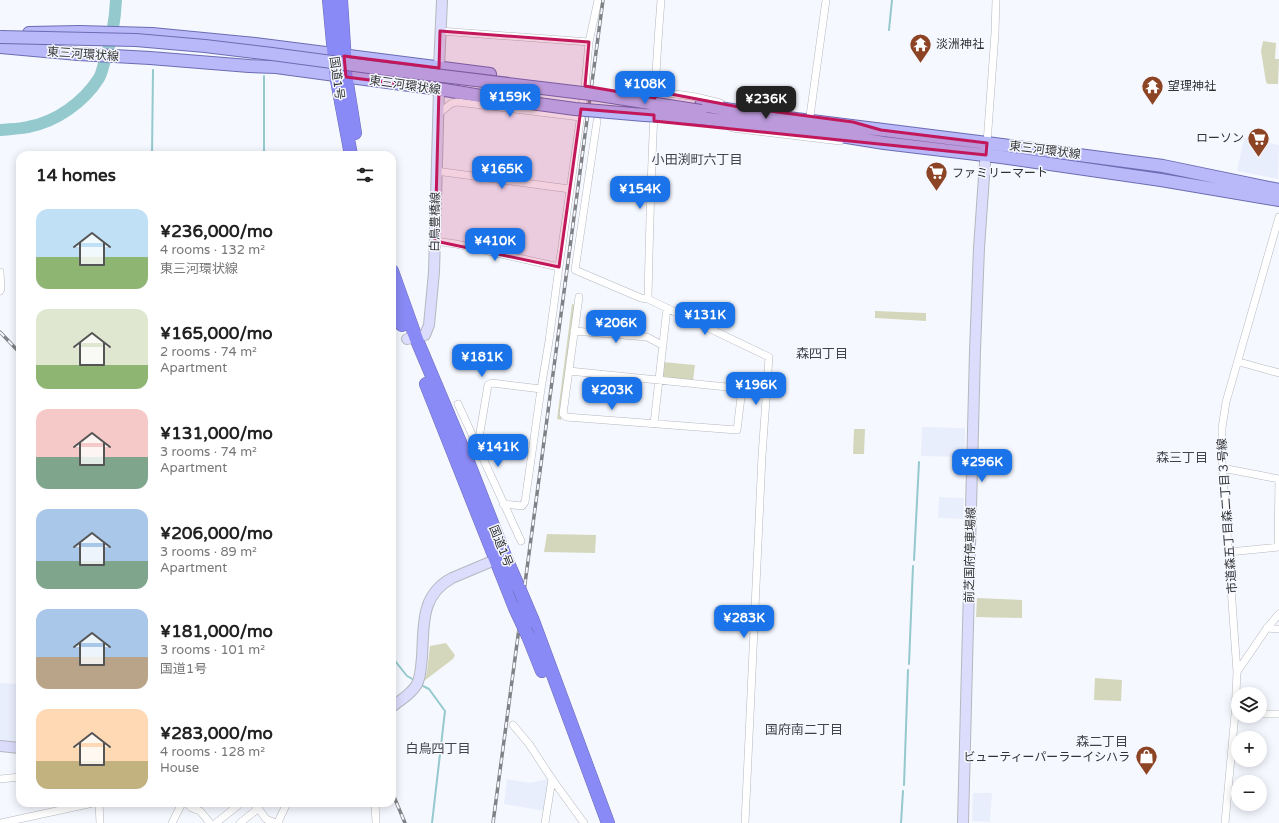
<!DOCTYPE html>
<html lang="en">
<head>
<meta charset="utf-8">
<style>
  :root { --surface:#fff; --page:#f2f2f2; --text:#222; --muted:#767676; --accent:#1a73e8 }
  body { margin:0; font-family:"Varela Round","Noto Sans JP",sans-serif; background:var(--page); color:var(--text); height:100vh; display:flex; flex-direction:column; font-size:15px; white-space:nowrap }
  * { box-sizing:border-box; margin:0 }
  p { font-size:13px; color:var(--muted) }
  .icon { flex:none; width:22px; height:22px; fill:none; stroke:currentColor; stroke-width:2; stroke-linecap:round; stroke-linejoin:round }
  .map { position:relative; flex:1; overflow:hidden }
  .drawer { position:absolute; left:16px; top:151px; width:380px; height:656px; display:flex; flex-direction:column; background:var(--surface); border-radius:12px; box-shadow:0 2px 10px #0003 }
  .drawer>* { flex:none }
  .tools { position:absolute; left:1231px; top:687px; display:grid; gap:8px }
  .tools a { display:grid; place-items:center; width:36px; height:36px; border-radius:50%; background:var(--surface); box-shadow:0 2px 10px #0003; font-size:20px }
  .price { position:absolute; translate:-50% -34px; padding:0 9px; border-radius:8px; background:var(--accent); color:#fff; font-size:13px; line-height:26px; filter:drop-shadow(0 1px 2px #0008) }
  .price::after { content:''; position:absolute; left:50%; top:24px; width:12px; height:9px; margin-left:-6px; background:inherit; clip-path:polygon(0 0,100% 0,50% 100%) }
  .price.current { background:#222; color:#fff }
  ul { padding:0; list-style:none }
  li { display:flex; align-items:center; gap:12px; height:100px; padding:0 20px }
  li span { display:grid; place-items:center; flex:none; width:112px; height:80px; border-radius:12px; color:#555 }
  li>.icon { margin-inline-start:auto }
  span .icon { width:48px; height:48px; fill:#fffc; stroke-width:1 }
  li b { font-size:17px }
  h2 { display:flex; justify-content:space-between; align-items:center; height:48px; padding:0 20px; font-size:17px }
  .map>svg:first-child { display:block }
  .built { fill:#e9eefc }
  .green { fill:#d4d7bc }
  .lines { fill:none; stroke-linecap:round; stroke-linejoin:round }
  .stream { stroke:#94c9cd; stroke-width:2 }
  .river { stroke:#94c9cd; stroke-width:12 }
  .street-casing { stroke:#b5b8be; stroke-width:8 }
  .secondary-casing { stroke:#b5b8be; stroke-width:12 }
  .primary-casing { stroke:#6b6cb2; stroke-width:14 }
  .highway-casing { stroke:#6b6cb2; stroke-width:14 }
  .street { stroke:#fff; stroke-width:7 }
  .secondary { stroke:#dcdcfc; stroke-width:10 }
  .primary { stroke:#b9b9fa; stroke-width:12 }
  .highway { stroke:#8a8af6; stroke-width:13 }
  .rail-casing { stroke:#818286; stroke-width:3.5 }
  .rail { stroke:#f6f8ff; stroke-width:2; stroke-dasharray:6; stroke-linecap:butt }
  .primary-bridge-casing { stroke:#6b6cb2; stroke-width:14; stroke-linecap:butt }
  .highway-bridge-casing { stroke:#6b6cb2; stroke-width:14; stroke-linecap:butt }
  .primary-bridge { stroke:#b9b9fa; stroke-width:12 }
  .highway-bridge { stroke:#8a8af6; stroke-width:13 }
  .marked { fill:#c2185b; fill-opacity:0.2; stroke:#c2185b; stroke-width:3; stroke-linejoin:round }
  .labels { text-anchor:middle; stroke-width:3; stroke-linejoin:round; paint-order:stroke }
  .poi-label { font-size:12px; fill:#323335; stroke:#f6f8ff; text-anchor:start }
  .street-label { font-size:12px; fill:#323335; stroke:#f6f8ff }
  .neighbourhood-label { font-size:13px; fill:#414348; stroke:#f6f8ff }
</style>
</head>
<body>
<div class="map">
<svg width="1279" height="823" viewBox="0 0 1279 823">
  <rect width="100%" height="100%" fill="#f6f8ff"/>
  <!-- built -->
  <path class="built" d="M1244,138L1279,145L1278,179L1237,171Z
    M922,427L965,428V457L921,456Z
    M939,497L964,498L963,519L938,518Z
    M0,683L20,684V743L0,741Z
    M507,779L529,783L548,779L550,781L545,811L504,804Z
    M973,793H992L990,822L972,821Z"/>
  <!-- green -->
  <path class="green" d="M1263,41L1276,43L1275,59H1279L1278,84H1268L1266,82L1261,51Z
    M572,304L576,305L561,420L557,419Z
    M875,311L926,313V321L875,318Z
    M663,362L695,365L693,381L661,377Z
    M854,429H865L864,454H853Z
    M547,534L596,535L595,553L544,552Z
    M977,598L1022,600V618L976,617Z
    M446,643L455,655L453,659L424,681L427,672L430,646Z
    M1095,678L1122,680L1121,701L1094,700Z"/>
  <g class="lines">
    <!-- stream -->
    <path class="stream" d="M889,30L892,0
      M152,155L153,70
      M264,155V76
      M914,560L919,462
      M392,657L407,676L416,681
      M909,664L913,566
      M421,685L429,689L445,711L432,823
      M904,785L908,670
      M901,823L903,791"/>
    <!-- river -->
    <path class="river" d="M0,130C9,129 19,129 28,127C56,122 84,102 99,78C102,73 103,66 105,60C112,39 115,23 116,0"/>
    <defs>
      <path id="street" d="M440,31L589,42L585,86L559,267L549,341L541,389L525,502L522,506L503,504
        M589,42L598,0
        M655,91L696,97L720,103
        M438,114L452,103L457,102L580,117
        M810,116L826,0
        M597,121L575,270L641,298L648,299L769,357L762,456L745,823
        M732,128L840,141
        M987,143L995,33L996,0
        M436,171L570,189
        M435,241L456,244L559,267
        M0,272L1,289L0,291
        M579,297L563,414L566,417L737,430L742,389
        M648,299C650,199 653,100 661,0
        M574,331L647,337L662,345
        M1238,363H1243L1279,373
        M569,371L766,391
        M458,404L521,541
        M654,424L667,308
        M476,444L479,438L488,385L492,383L541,389
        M1222,468L1279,479
        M1278,547L1279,479
        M1229,552L1279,547
        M1267,628L1279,629
        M1237,672L1267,628L1279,614
        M1260,714H1279
        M513,725L529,744L552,779L584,823
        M0,779L20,777
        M99,803L100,823
        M186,803L192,808L200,811L210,823
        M375,803L376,823
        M256,805L266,819L275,823
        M1,823L93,803
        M172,823L182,803
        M216,823L241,803
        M240,823L255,811L257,808L255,803
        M279,823V820L287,803
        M545,823L552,779
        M1225,823L1235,714L1237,672L1222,461V428L1226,402L1279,217"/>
      <path id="secondary" d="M439,68L442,0
        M407,339L425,335L429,325L434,272L439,89
        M392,707C400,700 412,694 417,684C421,676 421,666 422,657C424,626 420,595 452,578L502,557
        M0,746L20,748
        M963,823L975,351L979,248L986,148"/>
      <path id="primary" d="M29,33L79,32L152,34L255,44L490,74
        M0,47L78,54L150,58L249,66L276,67L439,89L487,97
        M701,105L764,115L987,143L1163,166L1279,190
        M700,118L810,131L884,143L1001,157L1161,180L1279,200"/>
      <path id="highway" d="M329,0L336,75L351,155
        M341,0L346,77L355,133
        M392,271L416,338L465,454L505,556L519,588
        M392,298L402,325
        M426,384L515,608
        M533,621L608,823
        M528,636L542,671"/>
    </defs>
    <!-- street casing -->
    <use href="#street" class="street-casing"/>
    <!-- secondary casing -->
    <use href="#secondary" class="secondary-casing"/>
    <!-- primary casing -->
    <use href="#primary" class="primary-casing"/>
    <!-- highway casing -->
    <use href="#highway" class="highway-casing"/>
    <!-- street -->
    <use href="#street" class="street"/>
    <!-- secondary -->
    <use href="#secondary" class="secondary"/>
    <!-- primary -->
    <use href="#primary" class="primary"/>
    <!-- highway -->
    <use href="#highway" class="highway"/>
    <defs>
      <path id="rail" d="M0,332L20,353
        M392,792L405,823
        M493,823L603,0"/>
    </defs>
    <!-- rail casing -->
    <use href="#rail" class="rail-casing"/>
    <!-- rail -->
    <use href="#rail" class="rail"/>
    <defs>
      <path id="primary-bridge" d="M0,37L136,40L205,46L272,54L377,68L599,95L701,111
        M487,97L575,109L644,115L700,118"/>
      <path id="highway-bridge" d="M519,588L533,621
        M515,608L528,636"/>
    </defs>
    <!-- primary-bridge casing -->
    <use href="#primary-bridge" class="primary-bridge-casing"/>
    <!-- highway-bridge casing -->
    <use href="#highway-bridge" class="highway-bridge-casing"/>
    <!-- primary-bridge -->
    <use href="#primary-bridge" class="primary-bridge"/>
    <!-- highway-bridge -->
    <use href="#highway-bridge" class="highway-bridge"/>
  </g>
  <!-- marked area -->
  <path class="marked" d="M440,31L589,42L585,86L655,98V91L739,107L853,122L881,130L987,143L986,155L654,121V115L581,109L559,267L435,241L439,89L346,77L344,56L439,68Z"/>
  <!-- icons -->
  <defs>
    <symbol id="temple-pin" viewBox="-11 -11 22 30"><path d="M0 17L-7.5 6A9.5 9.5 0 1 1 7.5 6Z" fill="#8c4424" stroke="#f6f8ff"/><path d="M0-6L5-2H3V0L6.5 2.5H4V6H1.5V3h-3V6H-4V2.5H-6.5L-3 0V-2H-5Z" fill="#fff"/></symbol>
    <symbol id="supermarket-pin" viewBox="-11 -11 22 30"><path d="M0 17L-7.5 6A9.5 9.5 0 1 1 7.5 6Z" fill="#8c4424" stroke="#f6f8ff"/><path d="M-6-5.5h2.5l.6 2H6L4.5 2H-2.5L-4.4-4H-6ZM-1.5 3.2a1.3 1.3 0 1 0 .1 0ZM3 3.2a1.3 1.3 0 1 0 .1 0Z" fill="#fff"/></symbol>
    <symbol id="shop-pin" viewBox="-11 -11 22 30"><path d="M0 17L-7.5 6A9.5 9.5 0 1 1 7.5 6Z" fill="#8c4424" stroke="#f6f8ff"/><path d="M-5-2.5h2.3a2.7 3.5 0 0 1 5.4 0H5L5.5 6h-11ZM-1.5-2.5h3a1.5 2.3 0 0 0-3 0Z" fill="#fff"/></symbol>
  </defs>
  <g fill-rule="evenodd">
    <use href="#temple-pin" x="908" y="32" width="25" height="34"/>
    <use href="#temple-pin" x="1140" y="74" width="25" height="34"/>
    <use href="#supermarket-pin" x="1246" y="126" width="25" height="34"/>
    <use href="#supermarket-pin" x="924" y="160" width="25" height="34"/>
    <use href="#shop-pin" x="1134" y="744" width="25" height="34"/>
  </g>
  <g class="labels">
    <!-- poi labels -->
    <g class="poi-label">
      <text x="936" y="48">淡洲神社</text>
      <text x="1168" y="90">望理神社</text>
      <text x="1244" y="142" text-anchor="end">ローソン</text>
      <text x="952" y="177">ファミリーマート</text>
      <text x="1130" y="761" text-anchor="end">ビューティーパーラーイシハラ</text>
    </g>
    <!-- street labels -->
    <g class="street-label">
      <text transform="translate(83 54) rotate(4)" y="4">東三河環状線</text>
      <text transform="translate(337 78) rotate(82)" y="4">国道1号</text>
      <text transform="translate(405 85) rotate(8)" y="4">東三河環状線</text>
      <text transform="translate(1045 150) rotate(7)" y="4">東三河環状線</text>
      <text transform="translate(435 222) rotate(-89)" y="4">白鳥豊橋線</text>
      <text transform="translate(1227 516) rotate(-94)" y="4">市道森五丁目森二丁目３号線</text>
      <text transform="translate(501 546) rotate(68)" y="4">国道1号</text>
      <text transform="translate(970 555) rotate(-89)" y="4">前芝国府停車場線</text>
    </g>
    <!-- neighbourhood labels -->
    <g class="neighbourhood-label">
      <text x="697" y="164">小田渕町六丁目</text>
      <text x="822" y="358">森四丁目</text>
      <text x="1182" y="462">森三丁目</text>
      <text x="804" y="734">国府南二丁目</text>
      <text x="1102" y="746">森二丁目</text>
      <text x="438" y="753">白鳥四丁目</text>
    </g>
  </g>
</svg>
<div class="tools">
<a><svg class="icon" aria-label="layers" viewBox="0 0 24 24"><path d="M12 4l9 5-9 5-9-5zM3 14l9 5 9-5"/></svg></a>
<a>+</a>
<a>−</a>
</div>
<b class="price" style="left:645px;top:105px">¥108K</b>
<b class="price" style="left:510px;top:118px">¥159K</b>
<b class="price current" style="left:766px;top:120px">¥236K</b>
<b class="price" style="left:502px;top:190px">¥165K</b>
<b class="price" style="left:640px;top:210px">¥154K</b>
<b class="price" style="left:495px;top:262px">¥410K</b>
<b class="price" style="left:705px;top:336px">¥131K</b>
<b class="price" style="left:616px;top:344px">¥206K</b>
<b class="price" style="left:482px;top:378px">¥181K</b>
<b class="price" style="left:756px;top:406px">¥196K</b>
<b class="price" style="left:612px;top:411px">¥203K</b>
<b class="price" style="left:498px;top:468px">¥141K</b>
<b class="price" style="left:982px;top:483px">¥296K</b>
<b class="price" style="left:744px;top:639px">¥283K</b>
<section class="drawer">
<h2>14 homes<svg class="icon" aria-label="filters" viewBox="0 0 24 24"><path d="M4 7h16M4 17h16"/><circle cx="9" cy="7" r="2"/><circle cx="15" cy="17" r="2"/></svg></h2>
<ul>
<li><span style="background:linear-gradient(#bfe0f5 60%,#8fb573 0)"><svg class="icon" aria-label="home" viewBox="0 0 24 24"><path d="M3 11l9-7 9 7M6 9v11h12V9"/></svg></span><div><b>¥236,000/mo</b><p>4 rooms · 132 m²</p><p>東三河環状線</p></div></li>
<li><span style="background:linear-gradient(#dfe7d0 70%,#8fb573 0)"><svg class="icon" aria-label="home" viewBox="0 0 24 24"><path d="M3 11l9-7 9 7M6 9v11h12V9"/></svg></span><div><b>¥165,000/mo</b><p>2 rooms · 74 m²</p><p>Apartment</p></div></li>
<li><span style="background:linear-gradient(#f6c9c9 60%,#7fa58c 0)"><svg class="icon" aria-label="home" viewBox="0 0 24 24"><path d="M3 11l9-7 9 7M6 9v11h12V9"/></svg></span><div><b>¥131,000/mo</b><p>3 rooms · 74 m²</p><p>Apartment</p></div></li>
<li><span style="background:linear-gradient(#a9c7e8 65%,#7fa58c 0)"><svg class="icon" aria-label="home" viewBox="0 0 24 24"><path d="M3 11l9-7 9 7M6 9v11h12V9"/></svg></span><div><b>¥206,000/mo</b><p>3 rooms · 89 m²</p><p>Apartment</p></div></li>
<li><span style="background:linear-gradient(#a9c7e8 60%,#b9a48a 0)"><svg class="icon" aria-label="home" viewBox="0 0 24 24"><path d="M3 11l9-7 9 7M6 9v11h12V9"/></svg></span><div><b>¥181,000/mo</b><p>3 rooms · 101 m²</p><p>国道1号</p></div></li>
<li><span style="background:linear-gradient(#ffd9b3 65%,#c2b280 0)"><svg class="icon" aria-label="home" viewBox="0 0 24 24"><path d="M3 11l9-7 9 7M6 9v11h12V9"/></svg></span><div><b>¥283,000/mo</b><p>4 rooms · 128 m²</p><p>House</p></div></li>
</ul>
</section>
</div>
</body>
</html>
